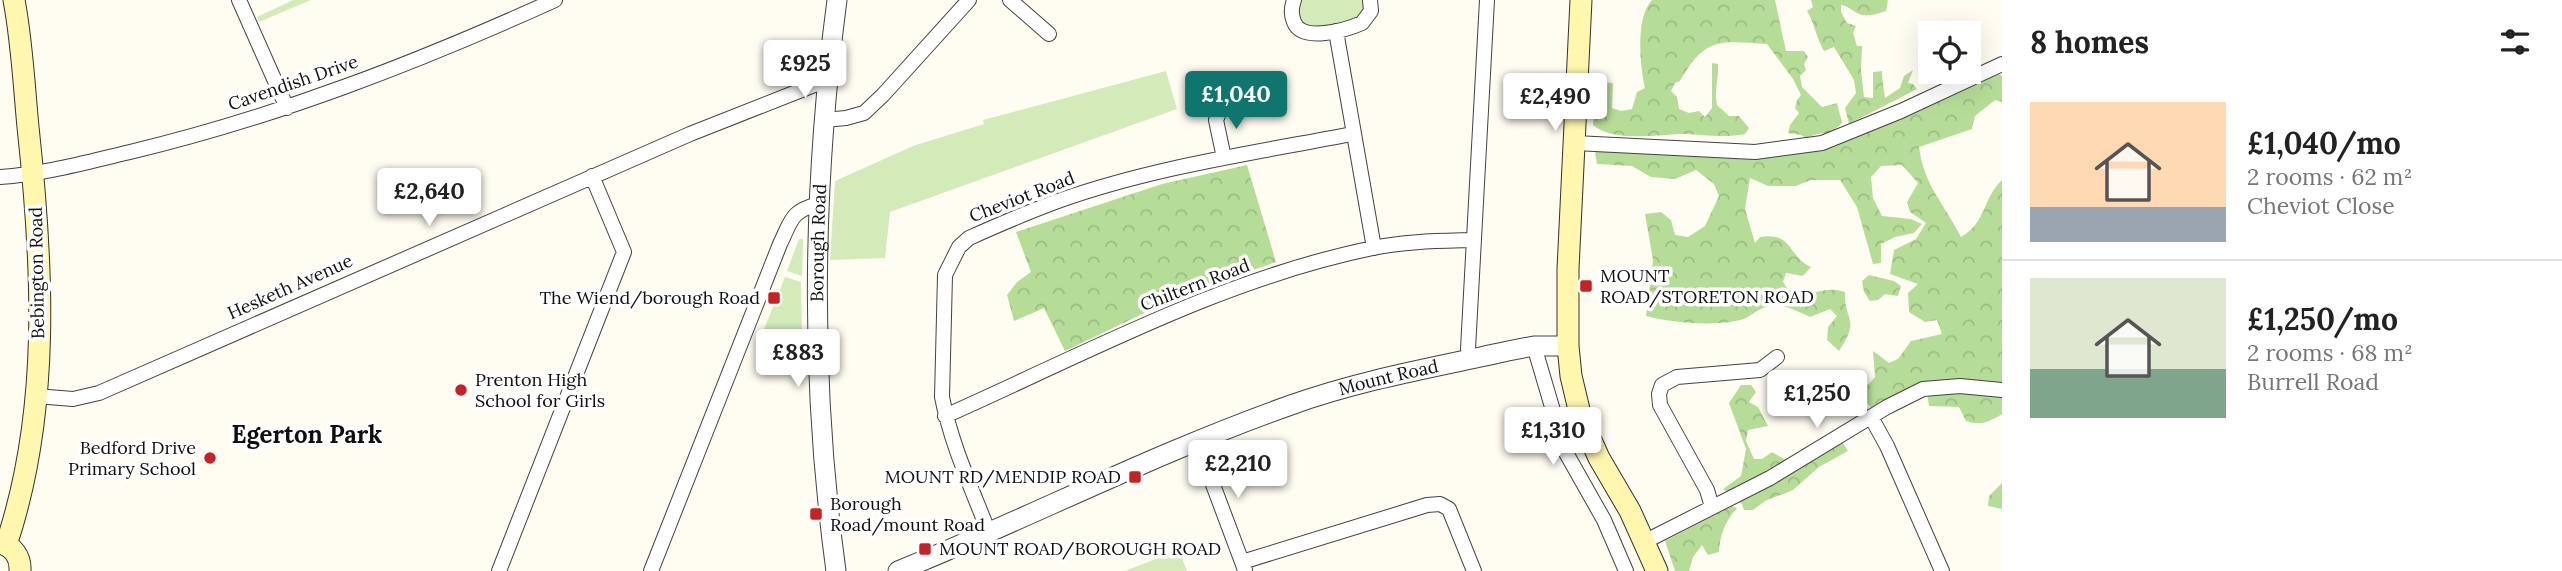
<!DOCTYPE html>
<html lang="en">
<head>
<meta charset="utf-8">
<style>
  :root { --surface:#fff; --page:#f2f2f2; --text:#222; --muted:#767676; --line:#e0e0e0; --accent:#0f766e }
  body { margin:0; font-family:Lora,serif; background:var(--page); color:var(--text); height:100vh; display:flex; flex-direction:column; font-size:26px; white-space:nowrap }
  * { box-sizing:border-box; margin:0 }
  p { font-size:23px; color:var(--muted) }
  .icon { flex:none; width:38px; height:38px; fill:none; stroke:currentColor; stroke-width:2; stroke-linecap:round; stroke-linejoin:round }
  .map { position:relative; flex:1; overflow:hidden }
  .panel { display:flex; flex-direction:column; background:var(--surface); width:560px }
  .panel>* { flex:none }
  .controls { position:absolute; left:1918px; top:21px; display:grid; gap:14px }
  .controls a { display:grid; place-items:center; width:63px; height:63px; border-radius:0px; background:var(--surface); box-shadow:0 7px 28px #0002; font-size:35px }
  .price { position:absolute; translate:-50% -60px; padding:0 16px; border-radius:7px; background:#fff; color:#222; font-size:23px; line-height:46px; filter:drop-shadow(0 2px 4px #0008) }
  .price::after { content:''; position:absolute; left:50%; top:42px; width:21px; height:16px; margin-left:-10px; background:inherit; clip-path:polygon(0 0,100% 0,50% 100%) }
  .price.selected { background:var(--accent); color:#fff }
  ul { padding:0; list-style:none }
  li { display:flex; align-items:center; gap:21px; height:175px; padding:0 28px }
  li+li { border-top:2px solid var(--line) }
  li span { display:grid; place-items:center; flex:none; width:196px; height:140px; border-radius:0px; color:#555 }
  li>.icon { margin-inline-start:auto }
  span .icon { width:84px; height:84px; fill:#fffc; stroke-width:1 }
  li b { font-size:30px }
  h2 { display:flex; justify-content:space-between; align-items:center; height:84px; padding:0 28px; font-size:30px }
  main { display:flex; flex:1; min-height:0 }
  .map>svg:first-child { display:block }
  .green { fill:#d2ebb9 }
  .forest { fill:url(#forest-crowns) }
  .lines { fill:none; stroke-linecap:round; stroke-linejoin:round }
  .minor-casing { stroke:#424242; stroke-width:16 }
  .tertiary-casing { stroke:#424242; stroke-width:21 }
  .secondary-casing { stroke:#313131; stroke-width:23 }
  .minor { stroke:#fff; stroke-width:14 }
  .tertiary { stroke:#fff; stroke-width:19 }
  .secondary { stroke:#fff7ad; stroke-width:21 }
  .poi-dot { fill:#c52227; stroke:#fff; stroke-width:2.5 }
  .labels { text-anchor:middle; stroke-width:7; stroke-linejoin:round; paint-order:stroke }
  .street-label { font-size:18px; fill:#0f0f0f; stroke:#fff }
  .poi-label { font-size:18px; fill:#0f0f0f; stroke:#fff; text-anchor:start }
  .district-label { font-size:24px; font-weight:bold; fill:#0f0f0f; stroke:#fff }
</style>
</head>
<body>
<main>
<div class="map">
<svg width="2002" height="571" viewBox="0 0 2002 571">
  <defs>
    <pattern id="forest-crowns" width="20" height="18" patternUnits="userSpaceOnUse" patternTransform="scale(1.75)"><rect width="20" height="18" fill="#b6dd98"/><path d="M2 6a3 3 0 1 1 6 0M12 15a3 3 0 1 1 6 0" fill="none" stroke="#9bbc82"/></pattern>
  </defs>
  <rect width="100%" height="100%" fill="#fffdf2"/>
  <!-- green -->
  <path class="green" d="M293,0H311L259,22L257,17Z
    M1299,0H1365L1367,11C1350,27 1322,29 1300,24L1297,2Z
    M1166,71L1177,109L890,212L885,258L830,260L835,181L913,146L984,124L983,120Z
    M799,239H803L802,276L787,271Z
    M785,277L801,282L802,340L782,341L762,334Z
    M1179,550L1187,571H1125Z"/>
  <!-- forest -->
  <path class="forest" d="M1652,0H1775L1786,51H1804L1808,57L1804,64L1806,70L1800,76L1802,87L1822,107L1837,103L1842,123C1827,139 1820,129 1807,139L1801,135L1788,133L1790,125L1799,113L1795,108L1797,100L1801,95L1793,79L1767,44C1721,41 1705,36 1680,81L1675,83L1671,91L1677,97L1679,109L1689,113L1699,111L1705,117L1712,108V63L1718,64C1719,79 1714,89 1717,105L1729,116H1739L1749,128L1745,134C1726,138 1705,135 1685,134C1661,134 1613,143 1593,125L1595,82L1613,83L1612,108L1621,111L1632,109L1637,92L1645,88C1640,66 1635,18 1652,0Z
    M1811,0H1888L1886,11C1877,14 1865,18 1857,13C1850,9 1848,6 1841,5V12L1847,23L1856,26L1853,33L1857,46H1862L1861,70L1864,97L1873,98V72L1882,71C1882,81 1884,89 1885,98L1900,88L1904,76L1913,70L1908,83L1913,84L1917,89L1849,124L1845,108L1856,93L1854,80L1834,47L1824,51C1816,38 1815,24 1807,11L1813,7Z
    M1985,65L2002,76V102L1995,100L1975,116L1972,129L1919,147C1924,186 1944,203 1961,237C1987,222 1982,199 2002,180V388L1921,383L1873,410L1864,399L1865,388L1875,377L1873,351L1889,363L1898,359L1911,341L1942,334L1937,320L1925,322L1909,312L1908,293L1918,284L1890,274L1894,250L1916,239L1926,223L1910,212L1907,202L1918,183L1902,165L1881,166L1871,177L1873,198L1882,216L1911,219L1922,224L1914,233L1895,237L1881,244V263L1873,264L1857,207L1840,180H1811L1796,186H1768L1750,178L1745,209L1755,243L1760,237C1794,232 1787,256 1811,267L1803,276L1786,273L1783,282L1788,290C1815,300 1821,284 1845,292C1844,322 1861,318 1839,351L1827,340L1828,327L1837,316L1830,309L1810,317C1794,310 1779,301 1763,308C1756,311 1750,316 1744,319C1718,327 1672,323 1646,316L1653,260L1645,214L1661,212L1671,220L1675,235L1688,237L1705,226L1719,196L1714,184L1696,170L1675,179L1651,177L1632,166L1597,164L1595,153L1602,149L1799,151Z
    M1247,165L1276,262L1186,293L1065,351L1044,308L1014,321L1007,295L1017,282L1031,272L1016,232L1162,184Z
    M1869,275L1894,281L1901,286L1898,296L1885,294L1878,300L1870,301L1864,292L1862,281Z
    M1741,385H1751L1756,392L1749,402L1758,407L1768,426L1748,430L1746,441L1754,459H1762L1772,452L1796,466L1841,440L1848,451L1819,467L1793,490L1765,501L1753,510H1744L1742,504L1723,489L1741,476L1746,449L1729,403Z
    M1927,392H2002V414C1989,422 1981,426 1966,421L1959,407L1929,406Z
    M2002,483V509L1988,506L1989,496Z
    M1732,506L1737,508C1725,522 1720,534 1719,552L1708,555L1702,545L1693,557L1689,571H1675L1665,541Z"/>
  <g class="lines">
    <defs>
      <path id="minor" d="M239,0L287,108
        M1010,0L1049,34
        M1294,0C1291,8 1291,15 1294,22C1302,43 1346,30 1362,23L1371,11L1370,0
        M1336,31L1374,248
        M824,120L846,118L864,113L883,95L969,0
        M1575,143L1755,152L1822,143L1901,111L2002,64
        M1224,158L1216,120L1220,111L1246,102
        M0,177C45,174 87,162 130,152C277,117 418,62 555,0
        M1534,346L1565,451L1604,520L1626,571
        M1470,359L1468,349L1487,0
        M36,396L73,399L99,393L690,134L827,80
        M945,416C1085,354 1222,279 1373,248C1406,241 1440,241 1474,240
        M1871,417L1887,446L1942,571
        M1197,442L1245,570
        M1712,507L1707,490L1660,405L1659,394L1662,385L1677,377L1760,370L1777,357
        M989,533C972,489 951,444 942,397L945,275L959,247L969,238C998,225 1028,212 1058,201C1153,167 1254,153 1352,134
        M1644,542L1770,478L1887,407L1923,389L1960,386L2002,390
        M1242,562L1427,505L1440,504L1449,509L1474,571
        M499,571L624,252L592,176
        M651,571L780,244C792,219 791,211 819,204"/>
      <g id="tertiary">
        <path id="s1" d="M836,571C810,381 812,190 837,0"/>
        <path id="s2" d="M898,571C1029,518 1157,452 1291,405C1360,380 1436,367 1508,351L1534,346H1568"/>
      </g>
      <path id="secondary" d="M1581,0L1568,269V346L1571,376L1581,418L1599,458L1630,511L1657,571
        M0,543C13,546 21,557 20,571
        M6,545C51,411 43,265 28,127C24,85 22,42 14,0"/>
    </defs>
    <!-- minor casing -->
    <use href="#minor" class="minor-casing"/>
    <!-- tertiary casing -->
    <use href="#tertiary" class="tertiary-casing"/>
    <!-- secondary casing -->
    <use href="#secondary" class="secondary-casing"/>
    <!-- minor -->
    <use href="#minor" class="minor"/>
    <!-- tertiary -->
    <use href="#tertiary" class="tertiary"/>
    <!-- secondary -->
    <use href="#secondary" class="secondary"/>
  </g>
  <!-- markers -->
  <g class="poi-dot">
    <rect x="1579" y="279" width="14" height="14" rx="3.5"/>
    <rect x="767" y="291" width="14" height="14" rx="3.5"/>
    <circle cx="461" cy="390" r="7"/>
    <circle cx="210" cy="458" r="7"/>
    <rect x="1128" y="470" width="14" height="14" rx="3.5"/>
    <rect x="809" y="507" width="14" height="14" rx="3.5"/>
    <rect x="918" y="542" width="14" height="14" rx="3.5"/>
  </g>
  <g class="labels">
    <!-- street labels -->
    <g class="street-label">
      <text transform="translate(293 83) rotate(-19)" y="6">Cavendish Drive</text>
      <text transform="translate(1022 197) rotate(-21)" y="6">Cheviot Road</text>
      <text dy="6" stroke="none"><textPath href="#s1" startOffset="329">Borough Road</textPath></text>
      <text transform="translate(37 273) rotate(-91)" y="6">Bebington Road</text>
      <text transform="translate(1195 285) rotate(-21)" y="6">Chiltern Road</text>
      <text transform="translate(290 287) rotate(-24)" y="6">Hesketh Avenue</text>
      <text dy="6" stroke="none"><textPath href="#s2" startOffset="528">Mount Road</textPath></text>
    </g>
    <!-- poi labels -->
    <g class="poi-label">
      <text x="1600" y="282">MOUNT<tspan x="1600" dy="21">ROAD/STORETON ROAD</tspan></text>
      <text x="760" y="304" text-anchor="end">The Wiend/borough Road</text>
      <text x="475" y="386">Prenton High<tspan x="475" dy="21">School for Girls</tspan></text>
      <text x="196" y="454" text-anchor="end">Bedford Drive<tspan x="196" dy="21">Primary School</tspan></text>
      <text x="1121" y="483" text-anchor="end">MOUNT RD/MENDIP ROAD</text>
      <text x="830" y="510">Borough<tspan x="830" dy="21">Road/mount Road</tspan></text>
      <text x="939" y="555">MOUNT ROAD/BOROUGH ROAD</text>
    </g>
    <!-- district labels -->
    <g class="district-label">
      <text x="307" y="443">Egerton Park</text>
    </g>
  </g>
</svg>
<div class="controls">
<a><svg class="icon" aria-label="locate" viewBox="0 0 24 24"><circle cx="12" cy="12" r="6"/><path d="M12 2v4M12 18v4M2 12h4M18 12h4"/></svg></a>
</div>
<b class="price" style="left:805px;top:100px">£925</b>
<b class="price selected" style="left:1236px;top:131px">£1,040</b>
<b class="price" style="left:1555px;top:133px">£2,490</b>
<b class="price" style="left:429px;top:228px">£2,640</b>
<b class="price" style="left:798px;top:389px">£883</b>
<b class="price" style="left:1817px;top:430px">£1,250</b>
<b class="price" style="left:1553px;top:467px">£1,310</b>
<b class="price" style="left:1238px;top:500px">£2,210</b>
</div>
<section class="panel">
<h2>8 homes<svg class="icon" aria-label="filters" viewBox="0 0 24 24"><path d="M4 7h16M4 17h16"/><circle cx="9" cy="7" r="2"/><circle cx="15" cy="17" r="2"/></svg></h2>
<ul>
<li><span style="background:linear-gradient(#ffd9b3 75%,#9aa5b1 0)"><svg class="icon" aria-label="home" viewBox="0 0 24 24"><path d="M3 11l9-7 9 7M6 9v11h12V9"/></svg></span><div><b>£1,040/mo</b><p>2 rooms · 62 m²</p><p>Cheviot Close</p></div></li>
<li><span style="background:linear-gradient(#dfe7d0 65%,#7fa58c 0)"><svg class="icon" aria-label="home" viewBox="0 0 24 24"><path d="M3 11l9-7 9 7M6 9v11h12V9"/></svg></span><div><b>£1,250/mo</b><p>2 rooms · 68 m²</p><p>Burrell Road</p></div></li>
</ul>
</section>
</main>
</body>
</html>
